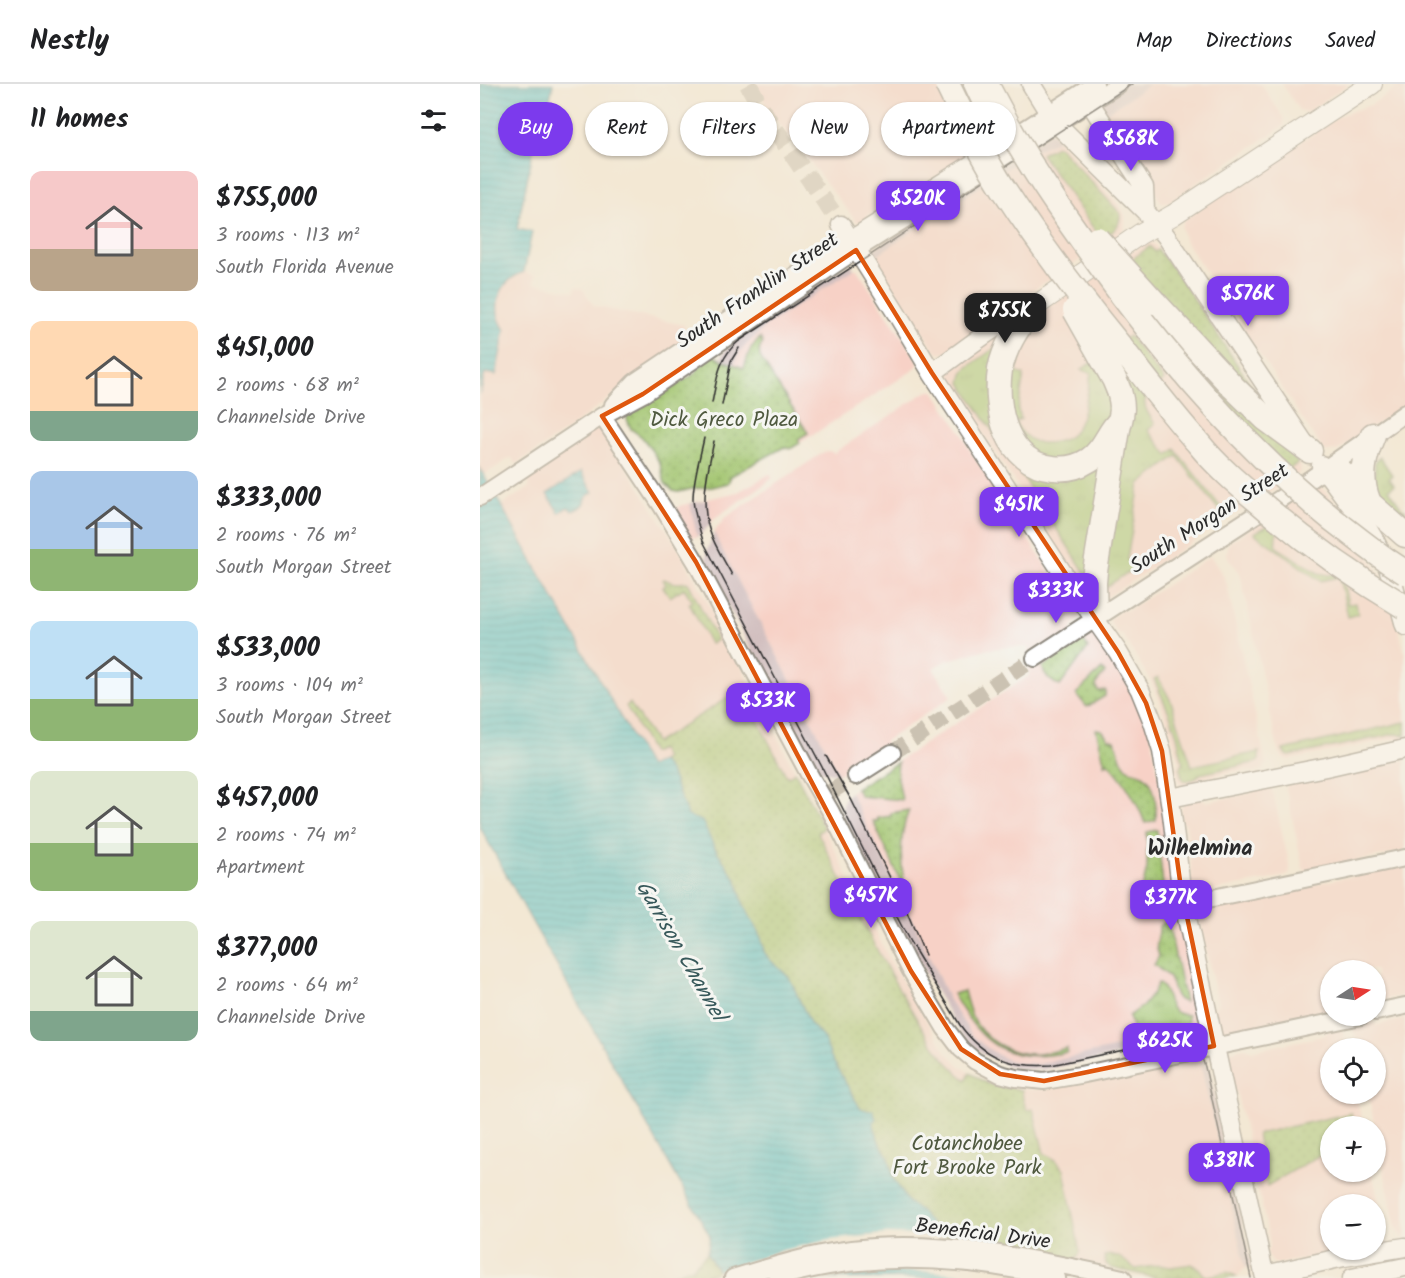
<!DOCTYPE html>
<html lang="en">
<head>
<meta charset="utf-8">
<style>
  :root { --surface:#fff; --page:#f6f6f6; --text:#202124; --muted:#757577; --line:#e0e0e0; --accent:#7c3aed }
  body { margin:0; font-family:Kalam,sans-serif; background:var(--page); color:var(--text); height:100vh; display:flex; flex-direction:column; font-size:22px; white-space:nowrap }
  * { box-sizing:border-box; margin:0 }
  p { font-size:20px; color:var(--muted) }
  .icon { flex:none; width:33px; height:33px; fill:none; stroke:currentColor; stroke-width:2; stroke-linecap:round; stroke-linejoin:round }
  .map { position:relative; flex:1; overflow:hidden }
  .sheet { display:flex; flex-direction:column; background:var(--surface); width:480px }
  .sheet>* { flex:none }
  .guide { position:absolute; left:18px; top:18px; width:570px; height:54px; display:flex; gap:12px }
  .needle { width:39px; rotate:78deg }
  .tools { position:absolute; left:840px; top:876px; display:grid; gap:12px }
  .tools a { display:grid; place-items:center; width:66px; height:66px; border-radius:50%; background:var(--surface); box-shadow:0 2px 4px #0004; font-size:30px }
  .price { position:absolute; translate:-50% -51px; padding:0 14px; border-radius:12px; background:var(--accent); color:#fff; font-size:20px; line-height:39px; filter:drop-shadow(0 2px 3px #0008) }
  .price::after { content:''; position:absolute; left:50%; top:36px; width:18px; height:14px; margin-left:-9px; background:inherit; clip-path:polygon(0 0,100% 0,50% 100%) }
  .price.selected { background:#222; color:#fff }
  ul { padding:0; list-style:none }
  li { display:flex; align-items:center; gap:18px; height:150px; padding:0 30px }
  li span { display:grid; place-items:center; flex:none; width:168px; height:120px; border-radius:12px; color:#555 }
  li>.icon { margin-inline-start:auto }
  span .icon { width:72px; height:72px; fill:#fffc; stroke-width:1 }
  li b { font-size:26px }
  h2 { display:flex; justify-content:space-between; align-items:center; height:72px; padding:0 30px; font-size:26px }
  .chip { padding:0 21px; border-radius:27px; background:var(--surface); box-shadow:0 2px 4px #0004; font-size:21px; line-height:54px }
  .chip.selected { background:var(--accent); color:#fff }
  header { display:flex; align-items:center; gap:36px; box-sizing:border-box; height:84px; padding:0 30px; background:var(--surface); border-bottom:2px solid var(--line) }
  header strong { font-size:28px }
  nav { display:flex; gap:33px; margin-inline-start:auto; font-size:21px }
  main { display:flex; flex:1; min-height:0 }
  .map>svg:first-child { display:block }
  .built { fill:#f7d1c6 }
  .railway { fill:#d2bfbf }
  .grass { fill:url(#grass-tufts); stroke:#67784d; stroke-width:1.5 }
  .park { fill:url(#park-dots); stroke:#67784d; stroke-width:1.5 }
  .water { fill:url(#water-rules); stroke:#3e767a; stroke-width:1.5 }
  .pier { fill:#f3e8d4 }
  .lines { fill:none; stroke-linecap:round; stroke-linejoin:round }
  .tertiary-tunnel { stroke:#cbc2b2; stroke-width:16; stroke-dasharray:16 8; stroke-linecap:butt }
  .secondary-tunnel { stroke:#cbc2b2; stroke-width:18; stroke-dasharray:18 9; stroke-linecap:butt }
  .tertiary-casing { stroke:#8f8a80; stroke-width:20 }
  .secondary-casing { stroke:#8f8a80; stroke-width:21 }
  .primary-casing { stroke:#8f8a80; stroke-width:22 }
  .motorway-casing { stroke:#8f8a80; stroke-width:27 }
  .tertiary { stroke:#fff; stroke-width:16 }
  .secondary { stroke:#fff; stroke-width:18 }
  .primary { stroke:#fff; stroke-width:20 }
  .motorway { stroke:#fff; stroke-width:24 }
  .tram { stroke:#2b2b2b; stroke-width:1.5 }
  .motorway-bridge-casing { stroke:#8f8a80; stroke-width:27; stroke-linecap:butt }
  .motorway-bridge { stroke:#fff; stroke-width:24 }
  .marked { fill:none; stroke:#df570e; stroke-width:4.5; stroke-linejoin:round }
  .labels { text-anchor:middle; stroke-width:6; stroke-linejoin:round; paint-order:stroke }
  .street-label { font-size:21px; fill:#2b2b2b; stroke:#f6f6f2 }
  .park-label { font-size:21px; fill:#4f593f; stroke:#f6f6f2 }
  .neighbourhood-label { font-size:22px; font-weight:bold; fill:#2b2b2b; stroke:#f6f6f2 }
  .water-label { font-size:22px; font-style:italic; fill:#37585a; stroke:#f6f6f2 }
</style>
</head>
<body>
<header>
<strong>Nestly</strong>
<nav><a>Map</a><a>Directions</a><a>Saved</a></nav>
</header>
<main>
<section class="sheet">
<h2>11 homes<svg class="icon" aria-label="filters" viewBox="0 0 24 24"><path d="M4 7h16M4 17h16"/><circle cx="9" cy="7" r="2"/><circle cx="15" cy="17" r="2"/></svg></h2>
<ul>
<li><span style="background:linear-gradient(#f6c9c9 65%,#b9a48a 0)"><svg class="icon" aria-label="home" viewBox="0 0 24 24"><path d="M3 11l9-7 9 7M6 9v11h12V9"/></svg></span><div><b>$755,000</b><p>3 rooms · 113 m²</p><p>South Florida Avenue</p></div></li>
<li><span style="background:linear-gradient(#ffd9b3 75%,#7fa58c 0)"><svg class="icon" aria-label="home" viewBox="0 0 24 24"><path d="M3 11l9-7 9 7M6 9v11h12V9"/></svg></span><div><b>$451,000</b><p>2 rooms · 68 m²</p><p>Channelside Drive</p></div></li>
<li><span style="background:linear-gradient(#a9c7e8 65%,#8fb573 0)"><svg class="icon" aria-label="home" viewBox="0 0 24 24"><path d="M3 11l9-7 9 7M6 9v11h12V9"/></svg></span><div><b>$333,000</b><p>2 rooms · 76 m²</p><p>South Morgan Street</p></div></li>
<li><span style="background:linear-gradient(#bfe0f5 65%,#8fb573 0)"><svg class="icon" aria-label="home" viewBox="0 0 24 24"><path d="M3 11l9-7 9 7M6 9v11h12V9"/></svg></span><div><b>$533,000</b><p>3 rooms · 104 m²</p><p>South Morgan Street</p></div></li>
<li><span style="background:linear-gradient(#dfe7d0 60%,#8fb573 0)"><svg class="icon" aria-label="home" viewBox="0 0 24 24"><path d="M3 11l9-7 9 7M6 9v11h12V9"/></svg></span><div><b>$457,000</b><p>2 rooms · 74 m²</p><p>Apartment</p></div></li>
<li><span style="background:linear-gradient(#dfe7d0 75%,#7fa58c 0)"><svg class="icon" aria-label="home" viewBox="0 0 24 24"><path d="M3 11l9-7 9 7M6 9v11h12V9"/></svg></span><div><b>$377,000</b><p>2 rooms · 64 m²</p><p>Channelside Drive</p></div></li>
</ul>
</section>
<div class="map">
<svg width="925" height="1194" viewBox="0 0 925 1194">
  <defs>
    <pattern id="grass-tufts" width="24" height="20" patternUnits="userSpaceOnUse" patternTransform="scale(1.5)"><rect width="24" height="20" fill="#a3c56f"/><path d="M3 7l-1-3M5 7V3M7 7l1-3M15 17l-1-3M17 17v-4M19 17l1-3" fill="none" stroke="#8ca960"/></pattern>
    <pattern id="park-dots" width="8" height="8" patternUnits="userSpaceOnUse" patternTransform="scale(1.5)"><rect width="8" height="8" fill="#a3c56f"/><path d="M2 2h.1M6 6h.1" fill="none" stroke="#8ca960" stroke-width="1.8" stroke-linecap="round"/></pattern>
    <pattern id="water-rules" width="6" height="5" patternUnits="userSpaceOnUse" patternTransform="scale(1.5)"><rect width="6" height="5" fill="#52c0c8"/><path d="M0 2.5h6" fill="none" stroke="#449ca3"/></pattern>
  </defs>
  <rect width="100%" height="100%" fill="#f6f6f2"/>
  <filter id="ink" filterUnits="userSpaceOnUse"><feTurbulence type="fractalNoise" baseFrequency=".0167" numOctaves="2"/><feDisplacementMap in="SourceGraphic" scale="12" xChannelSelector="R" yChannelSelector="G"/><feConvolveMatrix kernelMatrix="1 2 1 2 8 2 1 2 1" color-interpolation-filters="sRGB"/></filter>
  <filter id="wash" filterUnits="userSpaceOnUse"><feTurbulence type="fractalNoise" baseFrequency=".008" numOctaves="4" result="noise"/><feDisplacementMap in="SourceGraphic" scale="24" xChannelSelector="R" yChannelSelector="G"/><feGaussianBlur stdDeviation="1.35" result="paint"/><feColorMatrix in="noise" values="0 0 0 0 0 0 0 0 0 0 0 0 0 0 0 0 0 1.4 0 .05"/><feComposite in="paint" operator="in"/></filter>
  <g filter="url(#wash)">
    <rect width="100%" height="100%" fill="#f3e8d4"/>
    <!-- built -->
    <path class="built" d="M275,0H480L504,43L506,56L504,60L454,94L433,102L386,132L388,135L381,138H377L291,29Z
      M670,0H781L804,34V40L802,43L688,118L682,119L623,31Z
      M802,0H869L827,28L822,27L819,26Z
      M922,0H925V321L859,366L849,368L843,366L704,155L701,142L704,136L861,31L891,21Z
      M576,57H579L640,122L645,132V139L644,144L640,150L550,208L466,269H458L455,266L394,173L547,71Z
      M669,157L674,160L700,194L790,330L782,340L818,379L821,384L820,388L615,521L469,297L472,286L531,240L561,228Z
      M374,185H377L378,187L438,277V280L435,285L320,359L267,277L264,284L254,281L260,268L268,259L289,240Z
      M44,188L55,191L54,199L94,208L95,203L103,205L114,222L203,241L210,252L86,347L36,380L31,373L4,391L0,384V311L5,288L16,290L20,240L17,224L18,215L21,207L29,196Z
      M450,307H454L483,351L488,363L573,493L581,495L601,528L600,535L593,541L587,566L613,548H616L639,579L670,645L723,940L719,941L718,948L713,956L707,952L694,951L559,980L541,979L528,976L516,970L502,960L491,950L469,916L430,830L370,708L549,592L548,563H527L503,566L465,577L453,584L471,613L405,657L407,661L359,690L239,460L234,448L245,434L344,368L349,367L354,369L446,308Z
      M115,345L123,346L201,469L234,530L344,744L411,879L467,969L481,983L508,1000L526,1004L551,1006H565L591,1001L719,973L765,1184L759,1191L746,1194H677L632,1184L496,1159L493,1155L459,1151L394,1043L181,677L169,683L21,422L50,403L44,393Z
      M290,390L291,391L292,394L285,400L242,429L234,435L224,447L217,453H208L195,428L199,422L258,408Z
      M836,401H840L853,416L875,449L899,490L908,507L915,527L925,573V656L922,657L915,654L809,676L803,674L798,666L761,493L756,483L749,476L747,469L749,459Z
      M729,473H731L744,493L747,501L786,680L783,686L773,688L766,685L722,694L717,699L704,701L700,700L698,696L696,685L699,678L696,665L680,617L672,599L643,551L638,550L630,538L631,534L641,526L647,527Z
      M925,676V767L828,787L825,786L823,784L806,704L807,701Z
      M789,702L793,708L810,785L809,790L806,792L716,810L712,807L709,801V795L712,791L706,740L702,738L701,725L703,721L706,718L720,714L726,718L772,709L776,703Z
      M925,781V911L896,917V886H850V931L748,952L742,951L739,947L734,926L738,920L721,842L716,838L715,828L717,826L721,824Z
      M925,935V1154L920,1150L916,1144L888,1010H896V964H878L873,943L876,940L890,937L897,941Z
      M860,943L863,948L866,964H850V1010H876L883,1042H850V1088H892L905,1147L896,1159V1120H850V1166H870L796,1180L791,1177L787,1169L790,1159L757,1009L751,1001L746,975V971L749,968L764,964L772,967L844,952L850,945Z"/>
    <!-- railway -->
    <path class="railway" d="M643,0H670L623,31L621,22L622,17Z
      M571,48L579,57H576L547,71L394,173L391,167Z
      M371,180L374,185L289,240L268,259L260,268L254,281L244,322L240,276L244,268L253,257Z
      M228,416L231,439L224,447L217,453L210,419Z
      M234,448L239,460L359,690L341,687L329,676L226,480L227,467Z
      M370,708L430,830L469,916L491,950L502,960L516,970L528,976L541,979L559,980L694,951L707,952L713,956L708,962L699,959L563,986L542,985L528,982L503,970L493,962L481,949L421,849L365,736L362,727L363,719L365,714Z
      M719,973L724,975L728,980L772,1184H765Z"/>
    <!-- grass -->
    <path class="grass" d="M649,252L684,296C664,315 657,315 675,340L668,346L688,371L695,365L744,427L741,429L697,372L660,400L647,475L654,484L622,506L608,493L481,299L483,290L487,284L516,263L542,267L536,288L544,291L538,326L541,335L535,338C541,349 551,359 564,359C571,359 582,357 587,354C604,345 608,306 611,289L601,286Z
      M900,373L912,391L909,394L914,401L909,405L923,426L925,425V438L894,411L895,378Z
      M807,431C801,442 791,452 798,464L838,489L849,491L861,488L868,520L876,519L878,530L868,533L859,493L840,497L774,449Z
      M678,593L691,617L712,682L779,668V676L777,678L720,690L715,695L704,697L702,695L700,684L703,679L697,652L690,631L674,595Z
      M925,638V651H921L915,650L810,672L806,671L803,666Z
      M678,899C693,909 681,930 708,931L707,942L655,952L649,932L663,922L671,912Z"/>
    <!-- park -->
    <path class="park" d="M576,62L579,63L640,129C641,144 632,148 621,155L561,70Z
      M670,162L675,168L678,166L700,194L784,321L772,330L818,379L800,392L719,292L684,285L633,217L631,191Z
      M280,254L283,259C279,264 279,267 280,273L328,349L318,355L320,359L310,365L304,363L251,392L248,399L232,403L211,405L199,408L193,407L185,399L180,379L168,361L162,353L151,345L147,335L148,328L151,323L179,312L213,291L232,270L241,276L264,284L270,266Z
      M184,495C193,500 198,499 207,498L209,500L237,556L230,560L209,519L212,517L204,504L190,513L183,503L186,501L183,496Z
      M603,556L608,564L580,602C571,598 565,593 562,583Z
      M622,585L625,589C620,595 613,599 618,607L625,606V612L607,623L596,610Z
      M262,606L307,693L315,688L344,744L338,749C367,806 394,865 428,920C445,949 459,974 486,996L490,989L508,1000L542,1006L543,1016L547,1026L553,1025L564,1069L576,1076L584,1086L600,1168L598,1173L592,1177L496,1159L493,1155L459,1151L442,1129L428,1118L413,1094L409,1074L399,1058L393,1040L394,1036L389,1027L380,1024L351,973L344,955L330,939L309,893L290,876L284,868L281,854L263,819L257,797L234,763L222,738L208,732L190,688L181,677L185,674L180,665L172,669L146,622L150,619L176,659L252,611Z
      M616,645L622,646L629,655L635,656C638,665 640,676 646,683C650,688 658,688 663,691C677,700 676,722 676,736L665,739C656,715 645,696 627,678L625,681Z
      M418,678L417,689L422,716L380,712L376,704Z
      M429,726C418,753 420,783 427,811L393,737H398L397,734L411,732V729Z
      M677,746L686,828L671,831L664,826L663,818H659L667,784V748Z
      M688,838L705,918C693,916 695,904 689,894C686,889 679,885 674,881L679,872C673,856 680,856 679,842L683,839Z
      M484,907C486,915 488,923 491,930C502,956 531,972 559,970C568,969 578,966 587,964V968C528,981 501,961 473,910Z
      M871,1029L874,1042H850V1065L787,1102L777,1050Z
      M227,1169L238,1188L216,1194H174L193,1191L207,1185H211Z
      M633,1171L639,1173L656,1185L679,1181L690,1183L712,1180L719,1184L724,1191L728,1192L747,1188L756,1192L746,1194H677L632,1184L626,1180L624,1172Z"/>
    <!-- water -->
    <path class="water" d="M0,0H73L62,54L56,53L37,145L52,148L44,188C19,197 10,224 25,246L16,291L5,289L0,311Z
      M0,384L169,683L181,677L190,688L208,732L222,737L234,763L257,797L263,819L281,854L284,868L290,876L309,893L330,939L344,955L351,973L380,1024L389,1027L393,1026L396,1035L393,1038L399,1058L409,1074L413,1094L428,1118L442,1129L486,1184L493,1194H242L227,1169L230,1152L52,838L0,743Z
      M101,388L113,408L105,414C105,422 99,425 92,427L88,423L79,429L67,410Z"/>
    <!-- pier -->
    <path class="pier" d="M407,1150L463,1152L489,1182L494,1191L449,1187H406L347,1194H238L235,1188L304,1166L350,1156Z"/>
  </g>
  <g filter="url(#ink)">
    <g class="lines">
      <!-- tertiary-tunnel -->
      <path class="tertiary-tunnel" d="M412,669L555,574
        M349,709L376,692"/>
      <!-- secondary-tunnel -->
      <path class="secondary-tunnel" d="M268,0L286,32L361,141"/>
      <defs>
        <path id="tertiary" d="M525,58L615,0
          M133,321L155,298L225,251L371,156
          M122,332L182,422L216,478L329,690L351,728L431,887L465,944L481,965L495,977L520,990L536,994L564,997L600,991L881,932
          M0,413L122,332L163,310L376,166L639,0
          M555,574L829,396L925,329
          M376,692L412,669
          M704,820L925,774
          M896,928L925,922
          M253,1194C292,1182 331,1170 372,1165C463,1154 555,1175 643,1194
          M297,1194C389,1166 485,1173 577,1194"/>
        <path id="secondary" d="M551,0L569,29L582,45L665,127L686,152L823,357
          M610,19L664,103L665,127
          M361,141L418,232L452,289L588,497L638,568L660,606L673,638L682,667L692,730L701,804L707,834L785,1194
          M371,156L512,68L516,60L515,47L493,0
          M452,289C483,267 515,240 550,225
          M841,381L886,442L895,457L907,481L913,498L925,542
          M690,714L846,683L925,665
          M785,1191L864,1173L925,1163
          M872,1194L925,1183"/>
        <path id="primary" d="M551,225L660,150L693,131L892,0"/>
        <path id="motorway" d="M506,0L530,45
          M674,218L753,303L785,334L830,367
          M551,225C538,243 524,263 520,286C514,325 527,380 573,384C586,386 598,383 609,376C625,366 627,349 640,337
          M844,386L863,389L889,419L925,451
          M888,416C879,393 884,373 893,351
          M615,535L614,499L615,487L638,345C642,329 644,324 639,307"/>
      </defs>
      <!-- tertiary casing -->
      <use href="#tertiary" class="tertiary-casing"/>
      <!-- secondary casing -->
      <use href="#secondary" class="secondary-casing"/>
      <!-- primary casing -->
      <use href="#primary" class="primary-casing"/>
      <!-- motorway casing -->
      <use href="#motorway" class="motorway-casing"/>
      <!-- tertiary -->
      <use href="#tertiary" class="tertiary"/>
      <!-- secondary -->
      <use href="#secondary" class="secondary"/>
      <!-- primary -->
      <use href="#primary" class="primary"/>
      <!-- motorway -->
      <use href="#motorway" class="motorway"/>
      <!-- tram -->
      <path class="tram" d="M232,319C237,295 238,274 259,257L652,0
        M242,321L251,277L259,264
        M224,354C220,374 213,395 213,415C214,430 219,443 223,457L342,683L417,833L430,858L480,941C503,973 532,984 571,981L688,957C711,955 719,961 725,983L771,1194
        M234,357C228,386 220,415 229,445C234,461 244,476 252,491
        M346,672L372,717L427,828L445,871"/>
      <defs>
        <path id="motorway-bridge" d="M467,0C484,35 502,71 523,104C558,158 598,211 639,261C665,294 691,329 719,360C736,381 757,399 778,417C825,458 871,491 925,523
          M530,45C556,92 588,137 620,181C687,274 762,362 852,435C876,453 899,473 925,488
          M617,155L674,218
          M595,226L634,295L639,307"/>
      </defs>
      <!-- motorway-bridge casing -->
      <use href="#motorway-bridge" class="motorway-bridge-casing"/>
      <!-- motorway-bridge -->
      <use href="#motorway-bridge" class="motorway-bridge"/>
    </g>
  </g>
  <!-- marked area -->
  <path d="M0 0H925V1194H0ZM376,166L452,289L638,568L666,619L682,667L701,804L734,962L564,997L520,990L481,965L431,887L216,478L122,332L163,310Z" fill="#f3e8d4" fill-opacity=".55" fill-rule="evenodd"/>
  <path class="marked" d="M376,166L452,289L638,568L666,619L682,667L701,804L734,962L564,997L520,990L481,965L431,887L216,478L122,332L163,310Z"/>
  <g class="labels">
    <!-- street labels -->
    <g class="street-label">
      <text transform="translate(277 206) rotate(-34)" y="7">South Franklin Street</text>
      <text transform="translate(729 434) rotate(-33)" y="7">South Morgan Street</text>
      <text transform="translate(503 1149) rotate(7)" y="7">Beneficial Drive</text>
    </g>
    <!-- park labels -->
    <g class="park-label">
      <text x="244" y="342">Dick Greco Plaza</text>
      <text x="487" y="1066">Cotanchobee<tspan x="487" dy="24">Fort Brooke Park</tspan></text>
    </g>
    <!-- neighbourhood labels -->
    <g class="neighbourhood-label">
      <text x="720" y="771">Wilhelmina</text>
    </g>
    <!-- water labels -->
    <g class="water-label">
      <text transform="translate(202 866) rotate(60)" y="8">Garrison Channel</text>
    </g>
  </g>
</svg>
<div class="tools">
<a><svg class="needle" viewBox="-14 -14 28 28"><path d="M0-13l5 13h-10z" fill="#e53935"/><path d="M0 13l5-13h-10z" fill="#757577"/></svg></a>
<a><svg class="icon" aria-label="locate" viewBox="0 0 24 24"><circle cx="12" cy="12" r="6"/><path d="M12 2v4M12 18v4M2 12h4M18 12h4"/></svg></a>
<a>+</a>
<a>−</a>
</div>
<b class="price" style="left:651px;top:88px">$568K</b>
<b class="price" style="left:438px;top:148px">$520K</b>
<b class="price" style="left:768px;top:243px">$576K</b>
<b class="price selected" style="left:525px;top:260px">$755K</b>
<b class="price" style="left:539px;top:454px">$451K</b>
<b class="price" style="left:576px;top:540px">$333K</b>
<b class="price" style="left:288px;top:650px">$533K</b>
<b class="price" style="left:391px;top:845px">$457K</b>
<b class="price" style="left:691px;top:847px">$377K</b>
<b class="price" style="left:685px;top:990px">$625K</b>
<b class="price" style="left:749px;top:1110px">$381K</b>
<div class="guide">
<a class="chip selected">Buy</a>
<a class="chip">Rent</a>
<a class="chip">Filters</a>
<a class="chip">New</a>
<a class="chip">Apartment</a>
</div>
</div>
</main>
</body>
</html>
